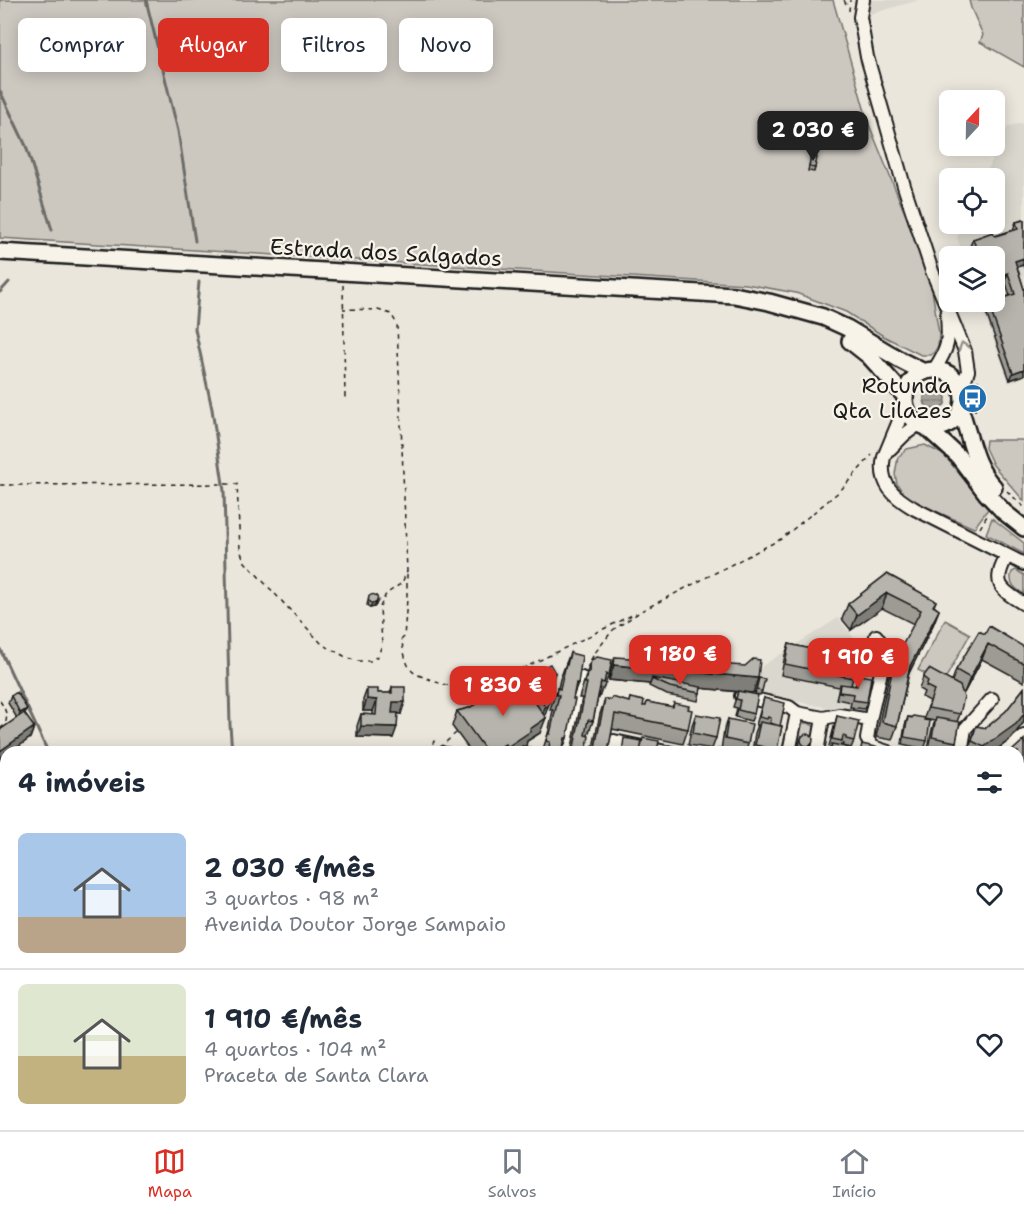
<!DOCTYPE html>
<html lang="pt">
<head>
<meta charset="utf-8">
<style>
  :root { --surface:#fff; --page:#f6f6f7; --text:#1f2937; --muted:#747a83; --line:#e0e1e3; --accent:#d93025 }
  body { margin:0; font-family:"Shantell Sans",sans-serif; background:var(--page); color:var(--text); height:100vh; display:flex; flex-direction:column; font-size:22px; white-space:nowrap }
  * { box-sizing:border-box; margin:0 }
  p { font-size:20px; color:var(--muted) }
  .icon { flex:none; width:33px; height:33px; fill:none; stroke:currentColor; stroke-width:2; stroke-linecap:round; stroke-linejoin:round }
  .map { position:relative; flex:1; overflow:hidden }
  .drawer { position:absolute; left:0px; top:746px; width:1024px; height:386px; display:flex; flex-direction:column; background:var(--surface); border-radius:18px 18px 0 0; box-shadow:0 3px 15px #0003 }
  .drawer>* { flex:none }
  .top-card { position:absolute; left:18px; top:18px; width:600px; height:54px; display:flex; gap:12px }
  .needle { width:39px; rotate:22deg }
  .fabs { position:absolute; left:939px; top:90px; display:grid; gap:12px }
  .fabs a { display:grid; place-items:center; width:66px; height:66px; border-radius:9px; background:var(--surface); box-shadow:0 3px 15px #0003; font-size:30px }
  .price { position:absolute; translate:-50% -51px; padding:0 14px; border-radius:12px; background:var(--accent); color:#fff; font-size:20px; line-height:39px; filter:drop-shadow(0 2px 3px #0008) }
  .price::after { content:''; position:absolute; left:50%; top:36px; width:18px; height:14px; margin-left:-9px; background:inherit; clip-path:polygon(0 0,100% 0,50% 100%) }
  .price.on { background:#222; color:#fff }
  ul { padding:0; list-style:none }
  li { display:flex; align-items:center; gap:18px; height:150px; padding:0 18px }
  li+li { border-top:2px solid var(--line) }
  li span { display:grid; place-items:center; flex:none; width:168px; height:120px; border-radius:9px; color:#555 }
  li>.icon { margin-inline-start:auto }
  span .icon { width:72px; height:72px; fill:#fffc; stroke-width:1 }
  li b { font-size:26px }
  h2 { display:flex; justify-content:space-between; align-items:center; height:72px; padding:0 18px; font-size:26px }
  .tag { padding:0 21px; border-radius:9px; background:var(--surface); box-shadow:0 3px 15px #0003; font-size:21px; line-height:54px }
  .tag.on { background:var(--accent); color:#fff }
  .tabs { display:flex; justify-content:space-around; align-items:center; height:84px; border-top:2px solid var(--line); background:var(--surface); font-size:16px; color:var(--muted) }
  .tabs a { display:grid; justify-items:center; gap:3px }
  .tabs .on { color:var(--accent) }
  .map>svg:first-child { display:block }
  .built { fill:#dad7ce }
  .green { fill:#ccc8c0; stroke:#74726e; stroke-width:1.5 }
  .forest { fill:url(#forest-firs); stroke:#74726e; stroke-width:1.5 }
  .water { fill:url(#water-rules); stroke:#6d6c68; stroke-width:1.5 }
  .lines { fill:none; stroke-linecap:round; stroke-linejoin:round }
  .stream { stroke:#6d6c68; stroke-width:3 }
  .highway-tunnel { stroke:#c1beb6; stroke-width:18; stroke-dasharray:18 9; stroke-linecap:butt }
  .minor-casing { stroke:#1c1c1c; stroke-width:16 }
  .major-casing { stroke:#1c1c1c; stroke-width:20 }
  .highway-casing { stroke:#1c1c1c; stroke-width:22 }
  .path { stroke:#1c1c1c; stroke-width:1.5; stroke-dasharray:4.5 4.5; stroke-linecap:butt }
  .minor { stroke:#f7f3e8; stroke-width:12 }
  .major { stroke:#f7f3e8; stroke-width:15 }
  .highway { stroke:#f7f3e8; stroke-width:18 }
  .wall { fill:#9d9b94; stroke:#1c1c1c; stroke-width:1.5 }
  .shaded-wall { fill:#7f7e78; stroke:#1c1c1c; stroke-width:1.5 }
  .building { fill:#b6b4ac; stroke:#1c1c1c; stroke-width:1.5 }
  .oneway { stroke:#94928c }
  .labels { text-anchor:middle; stroke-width:4.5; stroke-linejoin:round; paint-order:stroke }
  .street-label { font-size:22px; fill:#1c1c1c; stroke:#f7f3e8 }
  .poi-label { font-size:22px; fill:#1c1c1c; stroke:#f7f3e8; text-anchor:end }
</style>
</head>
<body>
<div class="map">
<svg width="1024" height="1130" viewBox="0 0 1024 1130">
  <defs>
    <pattern id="forest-firs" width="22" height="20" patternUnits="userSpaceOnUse" patternTransform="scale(1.5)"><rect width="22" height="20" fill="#ccc8c0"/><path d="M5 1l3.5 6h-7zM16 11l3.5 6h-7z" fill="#afaba4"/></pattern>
    <pattern id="water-rules" width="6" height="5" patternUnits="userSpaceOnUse" patternTransform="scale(1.5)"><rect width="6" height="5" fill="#a3a19a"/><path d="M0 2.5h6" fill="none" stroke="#84827d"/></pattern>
  </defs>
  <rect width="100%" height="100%" fill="#eae6dc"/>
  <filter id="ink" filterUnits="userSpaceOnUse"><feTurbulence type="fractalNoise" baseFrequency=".0167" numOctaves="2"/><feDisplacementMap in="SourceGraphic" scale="12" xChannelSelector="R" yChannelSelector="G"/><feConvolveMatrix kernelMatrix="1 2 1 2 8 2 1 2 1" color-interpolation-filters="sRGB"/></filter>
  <g filter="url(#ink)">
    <!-- built -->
    <path class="built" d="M869,0H919L867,15Z
      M1024,123V377L1009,383L980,302H994V256H964L957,238L963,224H994V178H984L1008,126Z
      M838,618L878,668L867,715L763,695L765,682L758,679L762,666Z"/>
    <!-- green -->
    <path class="green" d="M0,0H833L868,122L910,226L932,290L939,334L938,346L935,351L931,355H921L885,337L846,312L796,293L746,284L0,238Z
      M969,0H1024V67L980,42L983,35L971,8Z
      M986,440H1024V501L993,465L985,448Z
      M925,445L944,455L988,509L974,528L913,501L904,494L897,484L895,474L898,457L907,449Z
      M1016,570L1024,575V594C1015,589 1008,583 1012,572Z
      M945,620L970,634L943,683L918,670Z
      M803,723H808L816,727L812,751L793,752L799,725Z
      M645,1125H752L748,1130H645Z"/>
    <!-- forest -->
    <path class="forest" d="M992,518L1024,543V554L986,534Z"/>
    <!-- water -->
    <path class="water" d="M924 399a11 11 0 1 1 22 0a11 11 0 1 1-22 0Z"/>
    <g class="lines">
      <!-- stream -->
      <path class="stream" d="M146,0L178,131L195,241
        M0,91L26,146L52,230
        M199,282L195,329L212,409L224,491L230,725L232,752
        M0,292L9,282
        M0,649L48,752"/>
      <!-- highway-tunnel -->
      <path class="highway-tunnel" d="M1018,1000L1024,995"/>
      <defs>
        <path id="minor" d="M863,0L860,17L867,57L904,186L932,271L965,351L968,371L961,389
          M934,370C949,347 949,342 947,315
          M906,404L884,457C878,484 894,497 915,509L1024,564
          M890,449L904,435L919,424
          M1007,556C992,583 999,589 1024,604
          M876,636L886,650L870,720L867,739L873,747L888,752
          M741,696L789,707L797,713
          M823,718L839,715L870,720
          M566,752L582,678
          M612,752L614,741L666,752
          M789,752L797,713L823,718L817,752
          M961,752L965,729L992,699
          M1005,752L1024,736
          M1018,874L1024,866
          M1018,889H1024
          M0,1004L6,999
          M57,1125L62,1130
          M206,1125L212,1130
          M564,1125L583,1129
          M316,1130L317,1125
          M343,1130L344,1125
          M440,1130L441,1125
          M534,1130L535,1125
          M628,1130L629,1125"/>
        <path id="major" d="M0,252L734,295L769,302L823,317L847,328L902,361L924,372
          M850,341L869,356L905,396
          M905 399a29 29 0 1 1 58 0a29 29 0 1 1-58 0Z
          M961,411C970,437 974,467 994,487
          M926,427L958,456L986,493L1004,512L1024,528
          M0,882L6,890
          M0,902L6,909
          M1018,958L1024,956
          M1018,1075L1024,1071
          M226,1125L233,1130
          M243,1125L249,1130
          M788,1130L793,1125
          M946,1130L952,1125"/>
        <path id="highway" d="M1018,979L1024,977
          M1018,1033L1024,1029
          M1018,1058L1024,1054
          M819,1130L824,1125
          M858,1130L864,1125
          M897,1130L903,1125
          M924,1130L931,1125"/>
      </defs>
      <!-- minor casing -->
      <use href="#minor" class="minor-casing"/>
      <!-- major casing -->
      <use href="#major" class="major-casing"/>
      <!-- highway casing -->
      <use href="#highway" class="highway-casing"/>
      <!-- path -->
      <path class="path" d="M844,0L846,4L848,7
        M849,11L850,0
        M343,285L345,398
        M975,411L978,380
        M0,485L237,484L240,550L245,562L322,644L344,656L356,661H370L378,656L382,645L380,607L386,594L402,583L407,571L397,324L391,314L378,310L343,309
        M1007,491L1024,507
        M980,528L988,514
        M407,574V599L404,637L401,640C404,649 405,664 412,671C416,675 424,677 429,679C463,695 491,681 523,668
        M587,668L594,654L613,630L643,610L781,539L840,491L872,455
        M503,688L524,668L636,613
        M0,701C6,710 11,721 0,729
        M429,752L434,741L436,751L456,733
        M1018,914L1024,911
        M0,1102L6,1097"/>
      <!-- minor -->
      <use href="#minor" class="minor"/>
      <!-- major -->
      <use href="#major" class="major"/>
      <!-- highway -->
      <use href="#highway" class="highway"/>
    </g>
    <!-- wall -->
    <path class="wall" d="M811,156L815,168L814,172L808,171Z
      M1024,220V268L1023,265L1017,267L1024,289V375L1010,380L985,310L988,303L1010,296L1005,280L994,283V256H973L970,246L973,239L995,236L1013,230L1016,222Z
      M887,574L936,601L934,606L939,610L933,625L909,673L897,726L892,740L876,737L889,676L894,661L914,624L882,608L851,630L842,619L848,604Z
      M369,597L376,605L374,607L370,608L367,605Z
      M985,634L1024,647V682L982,659L964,693L962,692L960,714L957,722L956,742L952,752H943L928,748L932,729L935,721L924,719L927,741L924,749L902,744L905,725L908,717L924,718L930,701L922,697L924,692L919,689L923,677L952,681L956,670Z
      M789,644L834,655L853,678L851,685L855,686L859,675L867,702L864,709L850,707L851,702L836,699L839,687L781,675L785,655Z
      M570,653L578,684L573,697L567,738L562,752H542L548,734L553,710H550L552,703L557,688H558L560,679Z
      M615,657L753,693L744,692L754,714L751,721L735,717L737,708L733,707L738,692L701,688L698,701L667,695L649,686L650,684L609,680L610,672Z
      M591,660L609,675L603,689H602L599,698L598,697L593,721L588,735L586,752H571L582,698H579L582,688Z
      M524,677L551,684L546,687L547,692L544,716L540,733L527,741L525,747L540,752H520L521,749L518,752H471L452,726L457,711L469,708L522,682Z
      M759,678L762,691L760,695L755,694Z
      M392,687L401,714L398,713L393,738L357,737V726L361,714L373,715V711H363V700L367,689L378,693H390Z
      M1024,688V722L1011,739L993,752H968L976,726L986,728L1006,711Z
      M11,696L34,727L30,738L0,760V730L17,718L8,703Z
      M630,698L643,706H646L647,702L672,707L674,703L688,729L683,744L612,729L608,752H592L600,714L605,699L629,702Z
      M764,698L780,726H782L776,752H752L755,733L758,725H756Z
      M696,714L716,738L712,749L688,745L692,725Z
      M837,716L854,741L851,748L843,746L844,744H841V746L852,752H829L831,747L829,746Z
      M728,719L748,744L746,752H718L721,750L724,730Z
      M802,736L812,744L811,748L805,751L802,749L799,744Z
      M1024,740V855L1023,857L1018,862V819L1022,810V793L1018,779V752H1013Z
      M6,765V780L2,775Z
      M6,911V978L0,982V915Z
      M1024,1076V1098L1019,1101L1018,1080Z
      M78,1125H87L83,1130Z
      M300,1125H315L313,1130H307Z
      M321,1125H341L340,1130H320Z
      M372,1125H401L398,1130H378L371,1129Z
      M410,1125H437L436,1130H409Z
      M593,1125H617L615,1130Z"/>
    <!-- shaded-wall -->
    <path class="shaded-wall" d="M1024,258L1023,265L1012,268L1015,261Z
      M1008,273L1005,280L994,283V277Z
      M1024,369V375L1010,380L1013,373Z
      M887,593L882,608L851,630L857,615Z
      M378,601L374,607L370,608L372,604Z
      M939,610L933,625L905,681L910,666Z
      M988,644L982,659L964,693L970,678Z
      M614,665L758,678L753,693L666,685L652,679L650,684L609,680Z
      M555,673L551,684L538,691L542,680Z
      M538,692L534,704L529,705L533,694Z
      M551,698L544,718H541L545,707Z
      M367,699L377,700L373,711H363Z
      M393,702H405L401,714L389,713Z
      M27,709L24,716L18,720L20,713Z
      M1024,714V722L1011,739L993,752H982L984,747Z
      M546,718L540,733L527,741L526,746L518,752H506L507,747L530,729Z
      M361,726L397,727L393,738L357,737Z
      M34,727L30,738L11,752H6V755L0,760V751Z
      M505,744L502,752H492Z
      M812,744L811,748L805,751L807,747Z
      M1024,849L1023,857L1018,862V859L1020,853Z
      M6,962V978L0,982V966Z
      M6,1077V1087L4,1092L0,1097V1084Z
      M1023,1090H1024V1098L1019,1101Z
      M181,1125H188L187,1130H182Z
      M373,1125H380L378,1130L371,1129Z
      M398,1125H401L399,1128L396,1130Z"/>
    <!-- building -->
    <path class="building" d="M811,156L817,157L815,168L809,167Z
      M1024,220V258L1015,261L1024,289V369L1013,373L988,303L994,302V301L1015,294L1008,273L994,277V256H979L973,239L993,232L995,236L1018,229L1016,222Z
      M887,574L936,601L933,606L939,610L910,666L897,726L882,722L894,661L921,610L887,593L857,615L848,604Z
      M368.5 599a4.5 4.5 0 1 1 9 0a4.5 4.5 0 1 1-9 0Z
      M989,626L1024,647V664L988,644L970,678L956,670L979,631L985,634Z
      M789,644L816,650L817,647L834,651V655L857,660L853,678L785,664Z
      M570,653L582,656L578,684L576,683L573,699H575L567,738H565L562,752H548L550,742L546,741L548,734H550L559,695H556L557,688L560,689L566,664L567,665Z
      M597,657L612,660L609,675L606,674L604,683L601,682L593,721L588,720L585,735L589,736L586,752H573L587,683H585L587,673H589L591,660Z
      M615,657L745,666L753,659L760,660L758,678L614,665Z
      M550,664L555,673L542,680L548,689L546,691L551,698L548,706L545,707L538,692L533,694L531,688L529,689L524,677Z
      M929,669L960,686L964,697L960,714L928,708L934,690L926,686L928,681L923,677Z
      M859,675L871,677L867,702L853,700L854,694L839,692L840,684L857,686Z
      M652,678L701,687L700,693L670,687L652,679Z
      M759,678L765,679L762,691L756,690Z
      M519,679L546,718L530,729L531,731L507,747L505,744L492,752H487L457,711L469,708Z
      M392,687H405V702H393L392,713H398L397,727L361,726V714L376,715L377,700L367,699V689H378V693H392Z
      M1024,688V714L1016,724L984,747L972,741L976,726L986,728L1006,711Z
      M738,691L758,695L754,714L738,710L740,700L736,699Z
      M17,692L27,709L20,713L11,696Z
      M612,697L629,702L630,698L644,701L643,706H646L647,702L673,707L674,703L689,706L688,709L692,710L688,729L615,714L608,752H594L605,699L611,700Z
      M764,698L785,703L780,726L770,723L771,718L768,717L767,719L759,717Z
      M24,713L34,727L0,751V730Z
      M696,714L720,718L716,738L693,733Z
      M837,716L859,721L854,741L846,739V737L843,736L842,741L832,739Z
      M913,716L925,718L924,720L930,721L927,741L904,737L908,717L912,718Z
      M936,718L960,722L956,742L932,737Z
      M728,719L752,724L748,744L725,739Z
      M760,722L782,726L777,750L755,745Z
      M801 740a6 6 0 1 1 12 0a6 6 0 1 1-12 0Z
      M624,738L642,741L640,752H622Z
      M643,738L659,741L657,752L640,751Z
      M1024,740V765L1018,758V752H1014L1013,750Z
      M832,744L846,747L847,749L852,750V752H830Z
      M862,744L897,752H860Z
      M669,745L698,752H668Z
      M443,746L468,752H440Z
      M522,746L541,749L540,752H521Z
      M718,749L729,752H718Z
      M1024,806V821L1019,818Z
      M1018,826L1024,831V850L1020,853L1019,852L1018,853Z
      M6,911V934L0,927V915Z
      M6,935V962L0,966V940Z
      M0,1059L6,1065V1077L0,1084Z
      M1024,1076V1090H1023L1018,1083V1080Z
      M6,1117V1125H27L32,1130H1L0,1123Z
      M163,1125H186L182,1130H159Z
      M323,1125H341L340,1130H329L323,1129Z
      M352,1125H362L361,1130H351Z
      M381,1125L395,1126L394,1130H380Z
      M416,1125H437L436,1130H415Z
      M451,1125H473L472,1130H450Z
      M478,1125H506L505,1130H478Z
      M521,1125H533L532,1130H520Z
      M544,1125H579L578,1130H543Z
      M594,1125L612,1130H591L592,1126Z
      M401,1127L406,1128L405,1130H401Z"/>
    <!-- one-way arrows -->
    <defs><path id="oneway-chevron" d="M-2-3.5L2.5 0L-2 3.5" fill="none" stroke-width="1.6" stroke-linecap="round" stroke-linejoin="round" transform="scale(1.5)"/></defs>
    <use class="oneway" href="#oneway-chevron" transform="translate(963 346) rotate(-107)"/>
  </g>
  <!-- icons -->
  <defs>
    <symbol id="bus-disc" viewBox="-11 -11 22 22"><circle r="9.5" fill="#1f6fb2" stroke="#f7f3e8"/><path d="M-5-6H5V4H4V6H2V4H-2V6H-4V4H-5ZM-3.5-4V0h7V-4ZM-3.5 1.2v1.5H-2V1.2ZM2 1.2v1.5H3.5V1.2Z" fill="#fff"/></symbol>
  </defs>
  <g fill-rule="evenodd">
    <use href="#bus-disc" x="956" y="382" width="33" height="33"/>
  </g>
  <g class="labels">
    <!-- street labels -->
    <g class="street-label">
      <text transform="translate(386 252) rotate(3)" y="8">Estrada dos Salgados</text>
    </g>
    <!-- poi labels -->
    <g class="poi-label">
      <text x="952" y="393">Rotunda<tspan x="952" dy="25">Qta Lilazes</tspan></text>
    </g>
  </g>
</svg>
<div class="fabs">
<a><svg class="needle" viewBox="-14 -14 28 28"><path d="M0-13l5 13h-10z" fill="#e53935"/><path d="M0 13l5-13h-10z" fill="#747a83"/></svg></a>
<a><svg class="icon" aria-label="locate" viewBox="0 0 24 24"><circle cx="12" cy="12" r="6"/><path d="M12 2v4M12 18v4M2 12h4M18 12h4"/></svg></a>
<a><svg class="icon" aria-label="layers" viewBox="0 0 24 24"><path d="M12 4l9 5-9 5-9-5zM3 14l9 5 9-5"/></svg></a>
</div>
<b class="price on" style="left:813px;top:162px">2 030 €</b>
<b class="price" style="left:680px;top:686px">1 180 €</b>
<b class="price" style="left:858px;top:689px">1 910 €</b>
<b class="price" style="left:503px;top:717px">1 830 €</b>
<div class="top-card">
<a class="tag">Comprar</a>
<a class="tag on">Alugar</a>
<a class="tag">Filtros</a>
<a class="tag">Novo</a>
</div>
<section class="drawer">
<h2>4 imóveis<svg class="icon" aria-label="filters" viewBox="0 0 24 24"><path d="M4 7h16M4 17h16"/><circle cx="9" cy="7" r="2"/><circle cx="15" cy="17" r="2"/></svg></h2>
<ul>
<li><span style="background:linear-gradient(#a9c7e8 70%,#b9a48a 0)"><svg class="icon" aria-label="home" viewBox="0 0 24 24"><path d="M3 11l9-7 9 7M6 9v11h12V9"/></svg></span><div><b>2 030 €/mês</b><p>3 quartos · 98 m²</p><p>Avenida Doutor Jorge Sampaio</p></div><svg class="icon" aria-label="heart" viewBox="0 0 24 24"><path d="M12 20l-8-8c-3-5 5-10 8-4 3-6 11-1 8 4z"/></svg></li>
<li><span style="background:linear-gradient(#dfe7d0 60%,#c2b280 0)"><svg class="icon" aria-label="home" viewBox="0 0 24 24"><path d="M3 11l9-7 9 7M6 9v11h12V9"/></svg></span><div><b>1 910 €/mês</b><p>4 quartos · 104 m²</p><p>Praceta de Santa Clara</p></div><svg class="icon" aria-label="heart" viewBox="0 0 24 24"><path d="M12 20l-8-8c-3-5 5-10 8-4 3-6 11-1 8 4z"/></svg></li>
</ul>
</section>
</div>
<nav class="tabs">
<a class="on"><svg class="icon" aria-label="map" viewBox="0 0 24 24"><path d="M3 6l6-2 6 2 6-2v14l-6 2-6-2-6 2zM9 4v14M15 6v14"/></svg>Mapa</a>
<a><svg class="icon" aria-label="saved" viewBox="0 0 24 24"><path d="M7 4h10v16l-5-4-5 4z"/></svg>Salvos</a>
<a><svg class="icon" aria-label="home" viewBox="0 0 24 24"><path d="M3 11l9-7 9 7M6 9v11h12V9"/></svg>Início</a>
</nav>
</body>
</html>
